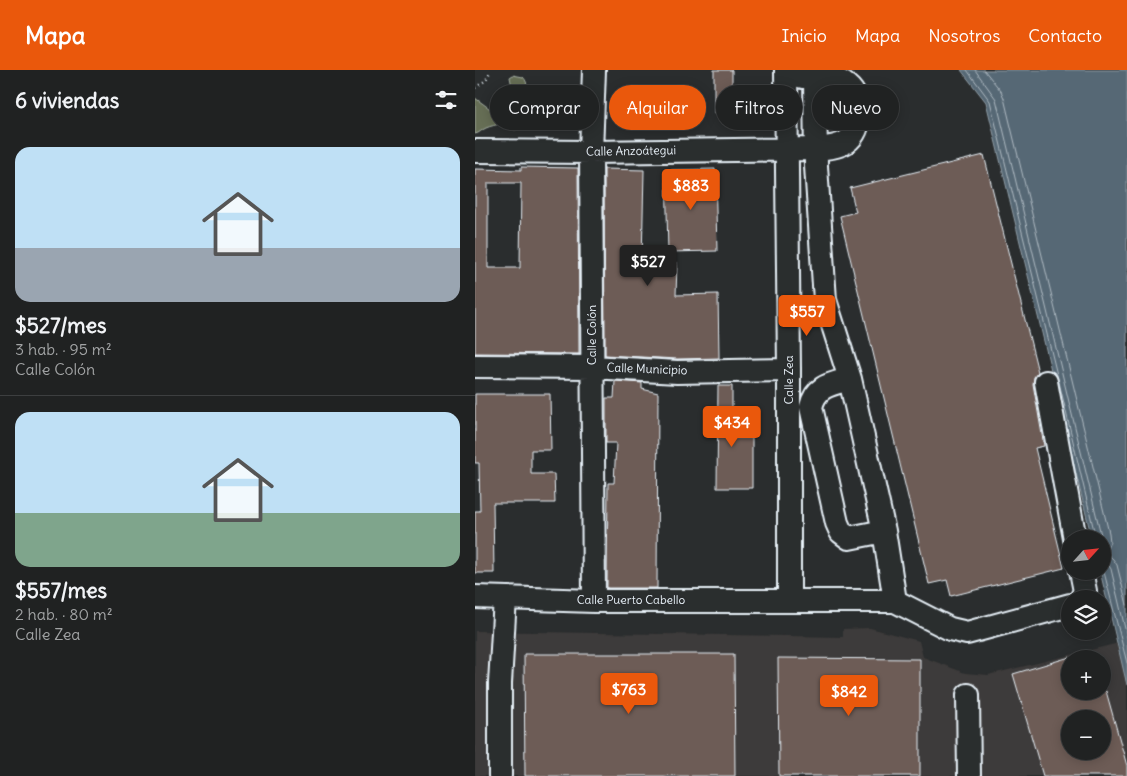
<!DOCTYPE html>
<html lang="es">
<head>
<meta charset="utf-8">
<style>
  :root { --surface:#202222; --page:#282a2a; --text:#f1f3f6; --muted:#a2a4a5; --line:#3d3f40; --accent:#ea580c }
  body { margin:0; font-family:Delius,sans-serif; background:var(--page); color:var(--text); height:100vh; display:flex; flex-direction:column; font-size:19px; white-space:nowrap }
  * { box-sizing:border-box; margin:0 }
  p { font-size:16px; color:var(--muted) }
  .icon { flex:none; width:28px; height:28px; fill:none; stroke:currentColor; stroke-width:2; stroke-linecap:round; stroke-linejoin:round }
  .map { position:relative; flex:1; overflow:hidden }
  .side { display:flex; flex-direction:column; background:var(--surface); width:475px }
  .side>* { flex:none }
  .top-card { position:absolute; left:15px; top:15px; width:475px; height:45px; display:flex; gap:10px }
  .needle { width:32px; rotate:63deg }
  .fabs { position:absolute; left:586px; top:460px; display:grid; gap:10px }
  .fabs a { display:grid; place-items:center; width:50px; height:50px; border-radius:50%; background:var(--surface); box-shadow:0 2px 12px #0003,0 0 0 1px var(--line); font-size:25px }
  .price { position:absolute; translate:-50% -42px; padding:0 11px; border-radius:5px; background:var(--accent); color:#fff; font-size:16px; line-height:32px; filter:drop-shadow(0 1px 2px #0008) }
  .price::after { content:''; position:absolute; left:50%; top:30px; width:15px; height:11px; margin-left:-8px; background:inherit; clip-path:polygon(0 0,100% 0,50% 100%) }
  .price.current { background:#222; color:#fff }
  ul { padding:0; list-style:none }
  li { display:grid; align-content:center; gap:10px; height:265px; padding:0 15px }
  li+li { border-top:1px solid var(--line) }
  li span { display:grid; place-items:center; height:155px; border-radius:15px; color:#555 }
  li>.icon { margin-inline-start:auto }
  span .icon { width:90px; height:90px; fill:#fffc; stroke-width:1 }
  li b { font-size:21px }
  h2 { display:flex; justify-content:space-between; align-items:center; height:60px; padding:0 15px; font-size:21px }
  .pill { padding:0 18px; border-radius:22px; background:var(--surface); box-shadow:0 2px 12px #0003,0 0 0 1px var(--line); font-size:18px; line-height:45px }
  .pill.current { background:var(--accent); color:#fff }
  header { display:flex; align-items:center; gap:30px; box-sizing:border-box; height:70px; padding:0 25px; background:var(--accent); color:#fff }
  header strong { font-size:24px }
  nav { display:flex; gap:28px; margin-inline-start:auto; font-size:18px }
  main { display:flex; flex:1; min-height:0 }
  .map>svg:first-child { display:block }
  .built { fill:#3e3b3a; fill-rule:evenodd }
  .green { fill:#666e54; stroke:#a7b0a6 }
  .water { fill:#576874; stroke:#919fa9 }
  .lines { fill:none; stroke-linecap:round; stroke-linejoin:round }
  .shore { stroke:#aebac3; stroke-width:1 }
  .building { fill:#6d5c56; stroke:#e8f1f8; fill-rule:evenodd }
  .minor-casing { stroke:#e8f1f8; stroke-width:26 }
  .path { stroke:#e8f1f8; stroke-width:2.5; stroke-dasharray:1 4; stroke-linecap:butt }
  .minor { stroke:#2a2d2e; stroke-width:22 }
  .labels { text-anchor:middle; stroke-width:4; stroke-linejoin:round; paint-order:stroke }
  .street-label { font-size:12px; fill:#e8f1f8; stroke:#2a2d2e }
</style>
</head>
<body>
<header>
<strong>Mapa</strong>
<nav><a>Inicio</a><a>Mapa</a><a>Nosotros</a><a>Contacto</a></nav>
</header>
<main>
<section class="side">
<h2>6 viviendas<svg class="icon" aria-label="filters" viewBox="0 0 24 24"><path d="M4 7h16M4 17h16"/><circle cx="9" cy="7" r="2"/><circle cx="15" cy="17" r="2"/></svg></h2>
<ul>
<li><span style="background:linear-gradient(#bfe0f5 65%,#9aa5b1 0)"><svg class="icon" aria-label="home" viewBox="0 0 24 24"><path d="M3 11l9-7 9 7M6 9v11h12V9"/></svg></span><div><b>$527/mes</b><p>3 hab. · 95 m²</p><p>Calle Colón</p></div></li>
<li><span style="background:linear-gradient(#bfe0f5 65%,#7fa58c 0)"><svg class="icon" aria-label="home" viewBox="0 0 24 24"><path d="M3 11l9-7 9 7M6 9v11h12V9"/></svg></span><div><b>$557/mes</b><p>2 hab. · 80 m²</p><p>Calle Zea</p></div></li>
</ul>
</section>
<div class="map">
<svg width="652" height="706" viewBox="0 0 652 706">
  <rect width="100%" height="100%" fill="#2a2d2e"/>
  <filter id="ink" filterUnits="userSpaceOnUse"><feTurbulence type="fractalNoise" baseFrequency=".02" numOctaves="2"/><feDisplacementMap in="SourceGraphic" scale="10" xChannelSelector="R" yChannelSelector="G"/><feConvolveMatrix kernelMatrix="1 2 1 2 8 2 1 2 1" color-interpolation-filters="sRGB"/></filter>
  <g filter="url(#ink)">
    <!-- built -->
    <path class="built" d="M395,558L444,571L448,587L490,603L513,605L644,573L652,607V706H0V561L368,567V559ZM595,589H628V621H595ZM595,649H628V681H595Z"/>
    <!-- green -->
    <path class="green" d="M38,5L48,7C54,12 56,33 54,41C52,47 48,54 43,59L40,60L27,53C22,55 15,56 11,58C6,60 5,63 0,64V28L18,41H24L30,20L37,17L35,7Z"/>
    <!-- water -->
    <path class="water" d="M486,0H652V615L625,501H628V469H617L511,32Z"/>
    <g class="lines">
      <!-- shore -->
      <path class="shore" d="M492,0L515,31L583,309
        M500,0L521,29L627,469
        M509,0L526,21L529,28L634,463L635,472L630,482L638,489L642,495L652,535
        M584,312L621,469
        M628,491L633,494L636,499L652,567
        M628,498L652,593"/>
    </g>
    <!-- building -->
    <path class="building" d="M239,0H257V43H239Z
      M63,20L105,21L104,42L63,41Z
      M509,85L563,302L559,307L558,314L569,376L560,378L589,498L476,526L472,510L454,514L365,146L381,142L375,118Z
      M46,97L103,98L104,284L0,283V99L46,100ZM13,113H46L45,198H13Z
      M129,99L169,100L167,192L202,193L201,225L243,224L244,288L202,289L130,285Z
      M240,99L242,181L193,182L191,100Z
      M140,311L167,313V319L183,323L182,518H132L133,413H139L141,373H131V328H139Z
      M243,316H257V368H277V418H242Z
      M0,324H75L76,380H56V404H79L80,433H18L19,503H0V441H5L4,393H0Z
      M49,584H259L260,706H50Z
      M595,587V621H631L652,696V706H568L538,604ZM595,649H628V681H595Z
      M303,588L445,589V706H304Z"/>
    <g class="lines">
      <defs>
        <path id="minor" d="M119,0L116,82L119,531
          M311,0L314,300V523L312,530
          M0,81L116,82L341,79C351,78 363,77 371,72C388,60 388,29 372,16C361,6 342,6 327,7
          M0,296L117,297L202,302L314,300
          M375,309C357,314 341,315 336,337L362,453L366,462L374,468L409,461
          M571,312L600,469
          M606,501L610,521L606,529
          M0,527L119,531H420L409,461L375,309L350,230L341,96L340,6
          M420,531L475,559L492,563L595,535
          M493,625L494,706
          M25,706V613L30,528"/>
      </defs>
      <!-- minor casing -->
      <use href="#minor" class="minor-casing"/>
      <!-- path -->
      <path class="path" d="M0,18L11,10L16,0"/>
      <!-- minor -->
      <use href="#minor" class="minor"/>
    </g>
  </g>
  <g class="labels">
    <!-- street labels -->
    <g class="street-label">
      <text transform="translate(156 81) rotate(-1)" y="4">Calle Anzoátegui</text>
      <text transform="translate(117 265) rotate(-90)" y="4">Calle Colón</text>
      <text transform="translate(172 299) rotate(2)" y="4">Calle Municipio</text>
      <text transform="translate(314 310) rotate(-90)" y="4">Calle Zea</text>
      <text x="156" y="534">Calle Puerto Cabello</text>
    </g>
  </g>
</svg>
<div class="fabs">
<a><svg class="needle" viewBox="-14 -14 28 28"><path d="M0-13l5 13h-10z" fill="#e53935"/><path d="M0 13l5-13h-10z" fill="#a2a4a5"/></svg></a>
<a><svg class="icon" aria-label="layers" viewBox="0 0 24 24"><path d="M12 4l9 5-9 5-9-5zM3 14l9 5 9-5"/></svg></a>
<a>+</a>
<a>−</a>
</div>
<b class="price" style="left:216px;top:141px">$883</b>
<b class="price current" style="left:173px;top:217px">$527</b>
<b class="price" style="left:332px;top:267px">$557</b>
<b class="price" style="left:257px;top:378px">$434</b>
<b class="price" style="left:154px;top:645px">$763</b>
<b class="price" style="left:374px;top:647px">$842</b>
<div class="top-card">
<a class="pill">Comprar</a>
<a class="pill current">Alquilar</a>
<a class="pill">Filtros</a>
<a class="pill">Nuevo</a>
</div>
</div>
</main>
</body>
</html>
